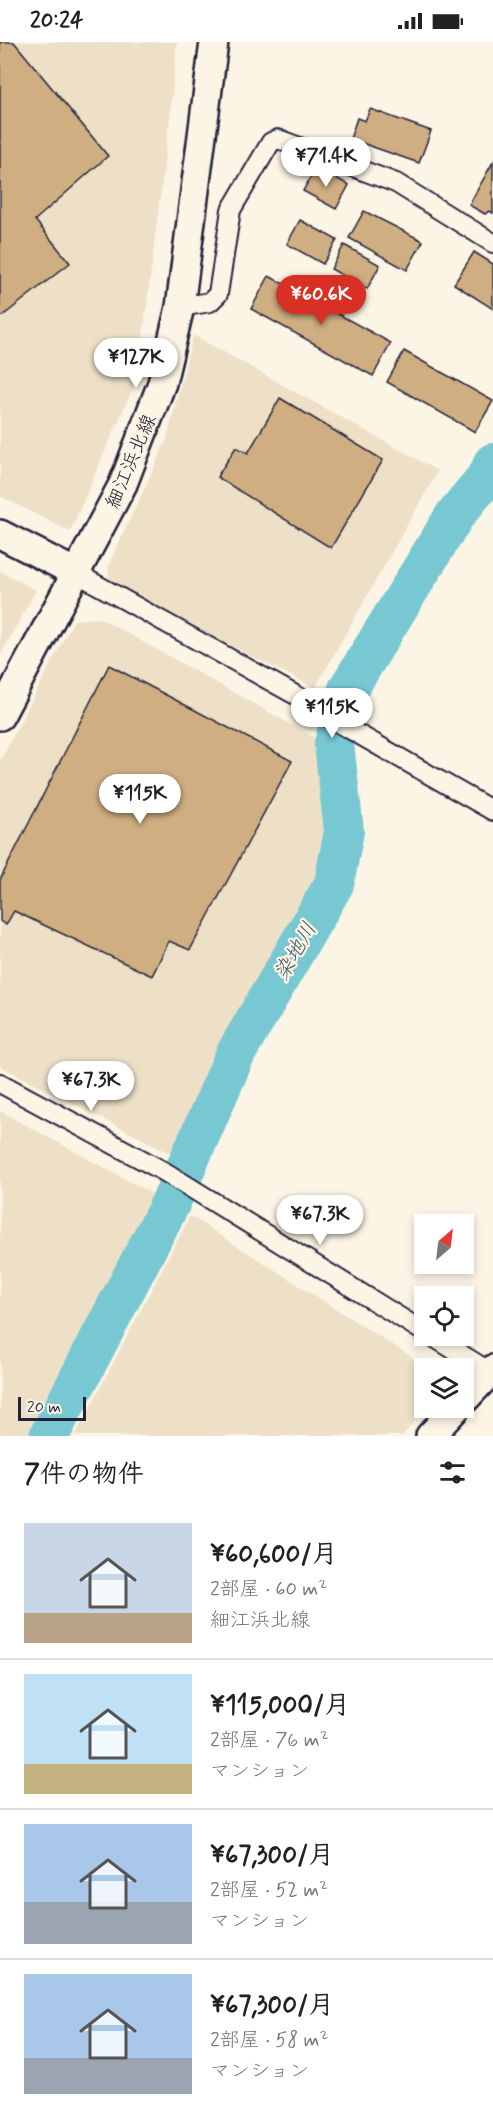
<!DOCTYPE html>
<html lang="ja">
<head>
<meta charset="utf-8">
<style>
  :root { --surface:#fff; --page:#f2f2f2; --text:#222; --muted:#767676; --line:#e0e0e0; --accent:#d93025 }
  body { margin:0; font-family:Mynerve,"Klee One",sans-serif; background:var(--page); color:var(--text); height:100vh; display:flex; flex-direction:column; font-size:22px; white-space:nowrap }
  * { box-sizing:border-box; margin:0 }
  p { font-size:20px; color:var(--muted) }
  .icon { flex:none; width:33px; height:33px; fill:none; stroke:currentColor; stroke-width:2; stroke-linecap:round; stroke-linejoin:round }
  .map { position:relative; height:1394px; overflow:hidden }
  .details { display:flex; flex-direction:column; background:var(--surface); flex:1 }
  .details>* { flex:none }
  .needle { width:39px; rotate:28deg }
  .tools { position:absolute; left:414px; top:1172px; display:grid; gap:12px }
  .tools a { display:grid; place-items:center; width:60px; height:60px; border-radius:0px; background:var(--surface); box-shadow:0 3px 9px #0003; font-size:30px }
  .scale { position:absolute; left:18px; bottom:15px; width:68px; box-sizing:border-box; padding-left:6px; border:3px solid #22223b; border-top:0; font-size:16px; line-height:21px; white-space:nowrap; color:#22223b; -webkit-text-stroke:4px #fcf5e5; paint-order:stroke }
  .price { position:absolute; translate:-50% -51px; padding:0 14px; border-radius:21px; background:#fff; color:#222; font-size:20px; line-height:39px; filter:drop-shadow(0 2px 3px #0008) }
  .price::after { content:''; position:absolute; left:50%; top:36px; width:18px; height:14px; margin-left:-9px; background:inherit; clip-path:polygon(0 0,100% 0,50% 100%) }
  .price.active { background:var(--accent); color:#fff }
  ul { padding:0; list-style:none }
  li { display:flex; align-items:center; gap:18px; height:150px; padding:0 24px }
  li+li { border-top:2px solid var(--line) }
  li span { display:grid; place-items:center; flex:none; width:168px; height:120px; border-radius:0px; color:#555 }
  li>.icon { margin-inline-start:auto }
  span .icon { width:72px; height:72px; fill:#fffc; stroke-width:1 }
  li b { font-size:26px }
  h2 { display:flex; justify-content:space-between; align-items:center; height:72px; padding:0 24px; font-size:26px }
  .status { display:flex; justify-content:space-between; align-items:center; height:42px; padding:0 30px; background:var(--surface); direction:ltr }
  .status svg { height:16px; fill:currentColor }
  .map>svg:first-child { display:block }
  .built { fill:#eee0c7 }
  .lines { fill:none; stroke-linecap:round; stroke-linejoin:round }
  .river { stroke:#78c8d3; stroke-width:40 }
  .building { fill:#cfae82; stroke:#22223b; stroke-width:1.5 }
  .street-casing { stroke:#22223b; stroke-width:22 }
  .secondary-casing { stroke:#22223b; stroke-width:32 }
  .street { stroke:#fcf5e5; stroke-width:18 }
  .secondary { stroke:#fcf5e5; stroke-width:27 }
  .labels { text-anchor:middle; stroke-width:4.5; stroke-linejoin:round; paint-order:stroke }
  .street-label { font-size:20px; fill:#22223b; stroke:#fcf5e5 }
  .water-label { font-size:21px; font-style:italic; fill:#3c5469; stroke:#fcf5e5 }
</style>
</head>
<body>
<div class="status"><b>20:24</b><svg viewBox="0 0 49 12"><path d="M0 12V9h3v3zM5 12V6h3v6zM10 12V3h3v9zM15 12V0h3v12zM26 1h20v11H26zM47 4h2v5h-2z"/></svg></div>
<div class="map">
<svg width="493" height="1394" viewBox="0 0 493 1394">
  <rect width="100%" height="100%" fill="#fcf5e5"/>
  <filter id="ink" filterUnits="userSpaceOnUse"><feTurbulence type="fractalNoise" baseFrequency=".0167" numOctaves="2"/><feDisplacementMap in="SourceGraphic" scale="12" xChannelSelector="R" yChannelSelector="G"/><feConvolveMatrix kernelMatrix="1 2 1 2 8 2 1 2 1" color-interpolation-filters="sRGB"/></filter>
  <g filter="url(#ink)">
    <!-- built -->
    <path class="built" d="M0,0H177L170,75L138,334L70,490L0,454Z
      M193,293L438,429L315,646L110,543L108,524L166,400Z
      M0,529L36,548L0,614Z
      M100,576L319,698L333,799L328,831L221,1010L175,1114L0,1024V719L74,578Z
      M0,1069L153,1152L31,1394H0Z
      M190,1174L429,1326H424V1365H427L402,1394H75Z"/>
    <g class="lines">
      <!-- river -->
      <path class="river" d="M49,1394L170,1162L236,1011L334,842L344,789L334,702L348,647L455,473L489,432L493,421"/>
    </g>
    <!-- building -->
    <path class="building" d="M0,0H14L108,114L35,178L70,221L0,276Z
      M370,67L431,89L419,121L350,97L357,76L365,79Z
      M493,120V171L489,169L485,172L469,163Z
      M316,125L349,143L336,167L303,149Z
      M364,169L423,199L407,228L349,196Z
      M300,178L337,198L323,222L287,202Z
      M344,203L380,223L367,247L331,227Z
      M474,210L493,222V267L454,242Z
      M269,234L391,301L373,334L251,267Z
      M404,309L493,359L475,390L387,340Z
      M280,356L383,418L331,506L217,435L236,405L248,411Z
      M109,623L292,719L190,908L169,899L152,934L14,869L6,883L0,879V838Z"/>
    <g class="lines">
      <defs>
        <path id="street" d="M180,265L210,260L218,252L231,168L268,105L271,100L278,97L396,141L493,201
          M76,531L299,655L323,672L493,769
          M0,1041L165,1130L424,1290
          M430,1293L490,1330"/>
        <path id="secondary" d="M0,492L76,531
          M0,674L123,442L162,341L180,265L214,0
          M464,1358L493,1327
          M430,1394L457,1365"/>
      </defs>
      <!-- street casing -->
      <use href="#street" class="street-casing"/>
      <!-- secondary casing -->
      <use href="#secondary" class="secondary-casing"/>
      <!-- street -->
      <use href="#street" class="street"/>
      <!-- secondary -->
      <use href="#secondary" class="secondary"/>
    </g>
  </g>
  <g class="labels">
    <!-- street labels -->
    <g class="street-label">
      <text transform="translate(130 419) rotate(-67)" y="7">細江浜北線</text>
    </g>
    <!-- water labels -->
    <g class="water-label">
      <text transform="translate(295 909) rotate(-60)" y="7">染地川</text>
    </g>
  </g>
</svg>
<div class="tools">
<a><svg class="needle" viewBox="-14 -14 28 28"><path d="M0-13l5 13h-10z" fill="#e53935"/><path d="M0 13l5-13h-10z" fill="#767676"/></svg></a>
<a><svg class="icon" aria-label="locate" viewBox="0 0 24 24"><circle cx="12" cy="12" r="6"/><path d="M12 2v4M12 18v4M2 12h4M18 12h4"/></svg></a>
<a><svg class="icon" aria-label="layers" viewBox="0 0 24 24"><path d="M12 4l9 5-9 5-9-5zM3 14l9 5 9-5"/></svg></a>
</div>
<div class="scale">20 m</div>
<b class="price" style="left:326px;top:146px">¥71.4K</b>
<b class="price active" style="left:321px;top:284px">¥60.6K</b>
<b class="price" style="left:136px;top:347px">¥127K</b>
<b class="price" style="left:332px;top:697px">¥115K</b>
<b class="price" style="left:140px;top:783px">¥115K</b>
<b class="price" style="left:91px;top:1070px">¥67.3K</b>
<b class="price" style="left:320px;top:1204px">¥67.3K</b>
</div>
<section class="details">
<h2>7件の物件<svg class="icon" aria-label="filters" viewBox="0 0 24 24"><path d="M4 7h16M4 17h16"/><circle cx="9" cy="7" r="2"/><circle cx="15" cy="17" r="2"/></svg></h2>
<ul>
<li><span style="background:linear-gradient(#c9d6e8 75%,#b9a48a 0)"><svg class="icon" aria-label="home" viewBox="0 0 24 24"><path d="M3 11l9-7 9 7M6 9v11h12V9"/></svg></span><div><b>¥60,600/月</b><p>2部屋 · 60 m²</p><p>細江浜北線</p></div></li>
<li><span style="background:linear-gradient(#bfe0f5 75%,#c2b280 0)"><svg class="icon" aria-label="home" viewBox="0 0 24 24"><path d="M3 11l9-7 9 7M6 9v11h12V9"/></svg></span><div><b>¥115,000/月</b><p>2部屋 · 76 m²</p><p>マンション</p></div></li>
<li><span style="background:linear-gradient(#a9c7e8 65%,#9aa5b1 0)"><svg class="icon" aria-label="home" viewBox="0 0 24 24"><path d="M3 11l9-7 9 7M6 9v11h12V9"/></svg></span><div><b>¥67,300/月</b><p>2部屋 · 52 m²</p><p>マンション</p></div></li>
<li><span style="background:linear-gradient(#a9c7e8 70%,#9aa5b1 0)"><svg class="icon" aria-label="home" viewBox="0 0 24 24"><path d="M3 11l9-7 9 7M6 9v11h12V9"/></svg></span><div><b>¥67,300/月</b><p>2部屋 · 58 m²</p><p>マンション</p></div></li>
</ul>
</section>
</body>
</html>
